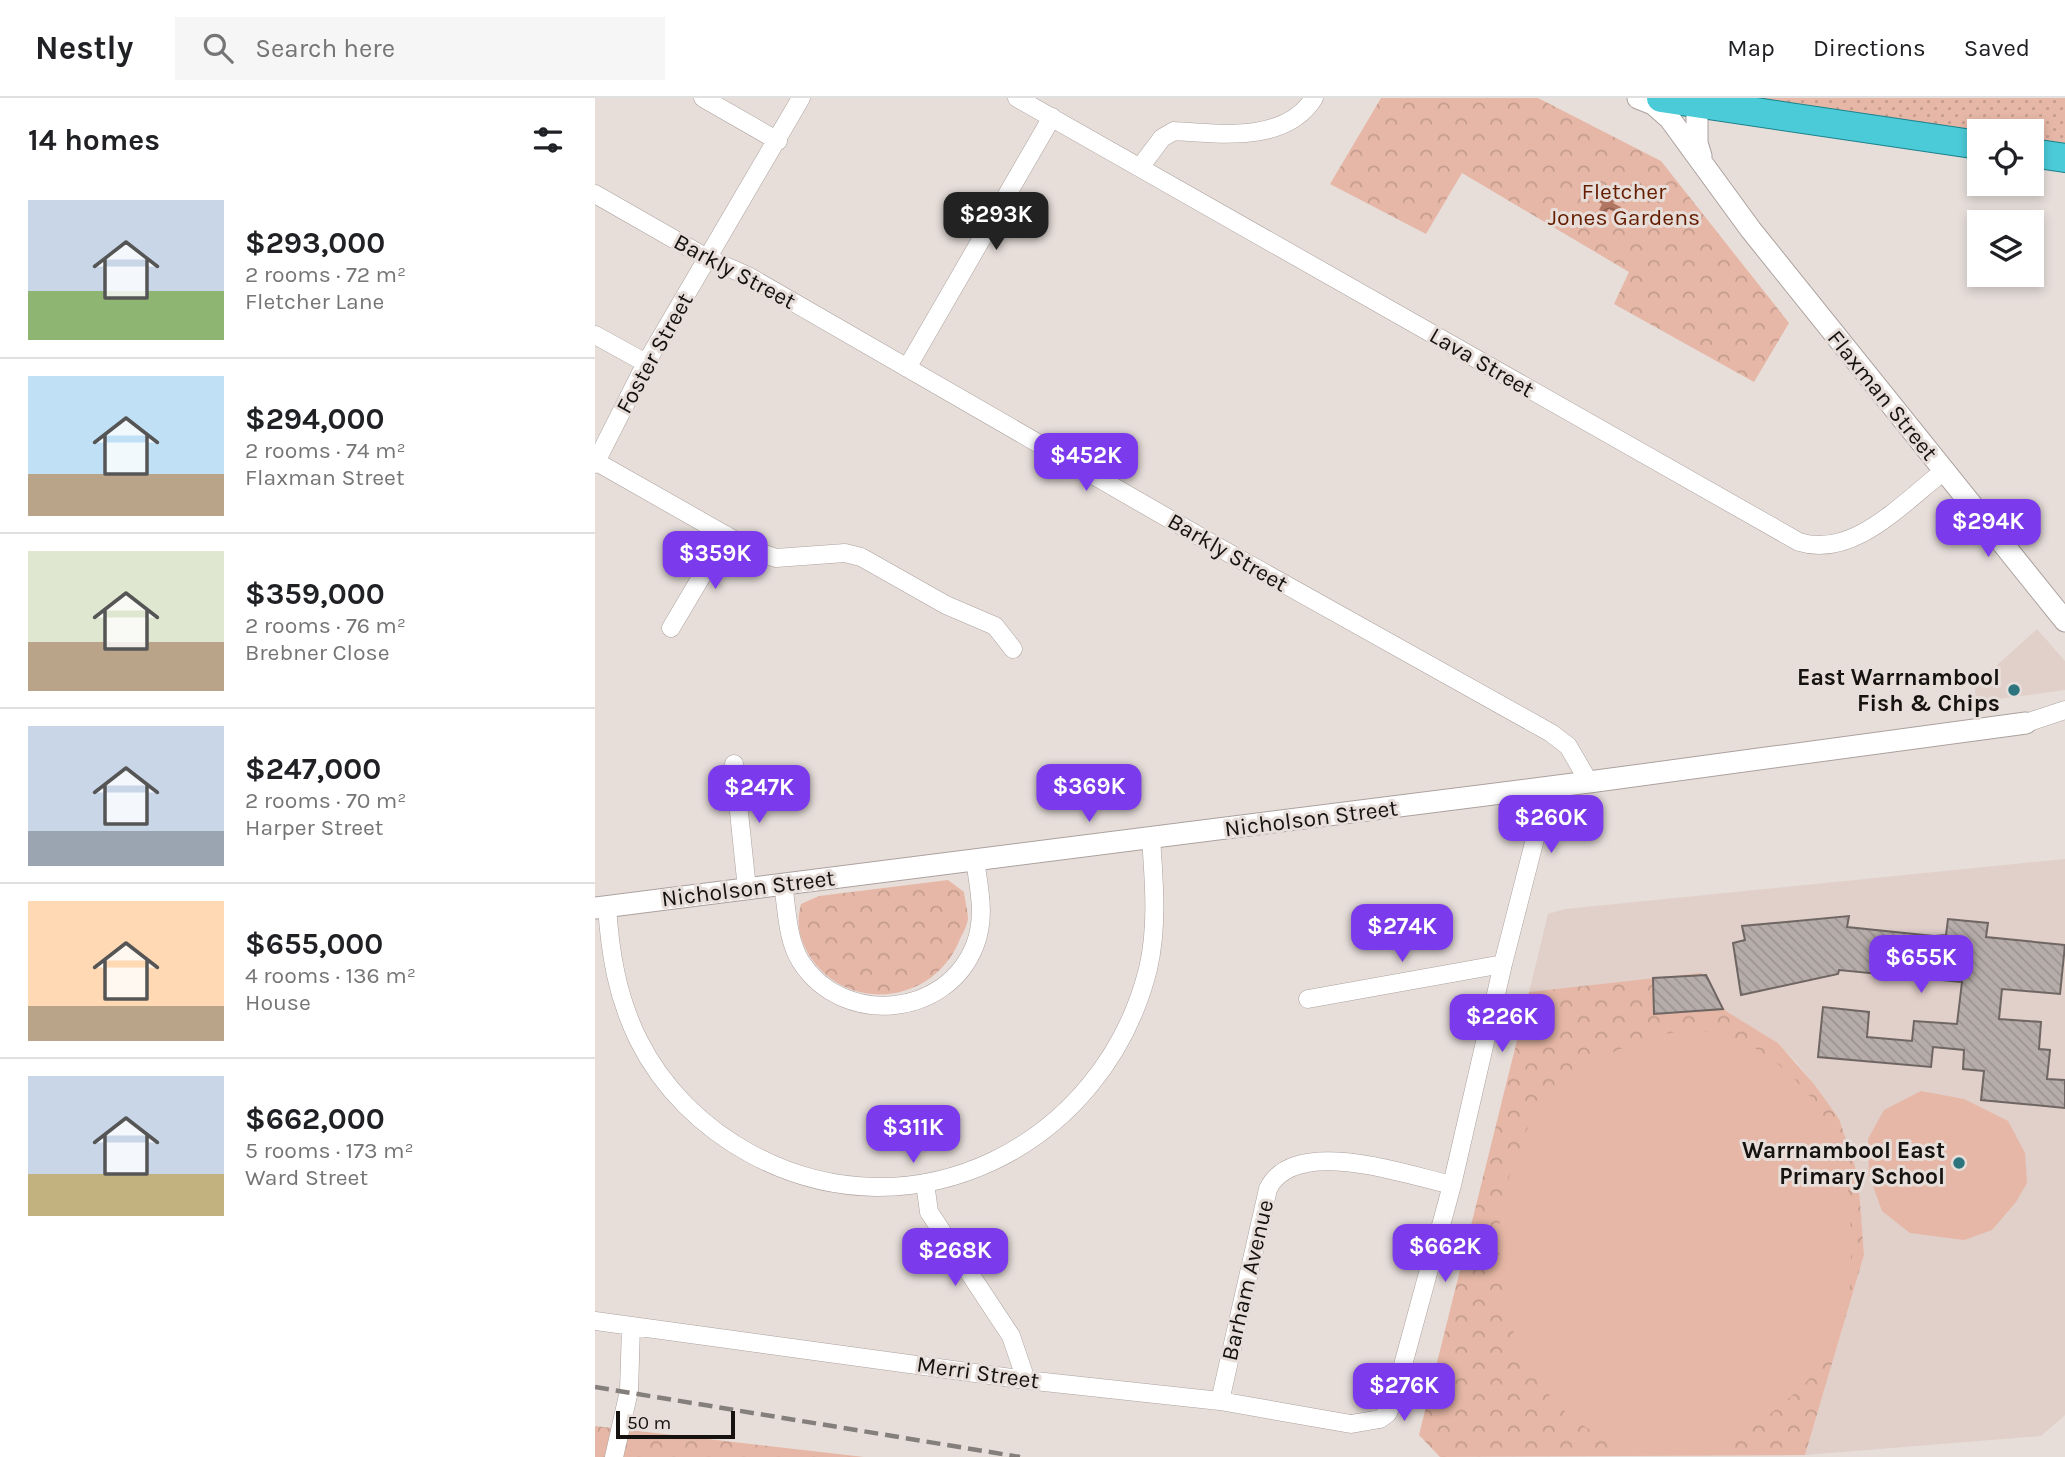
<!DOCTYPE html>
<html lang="en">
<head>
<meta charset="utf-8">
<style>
  :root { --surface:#fff; --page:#f6f6f6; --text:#202124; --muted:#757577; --line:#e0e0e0; --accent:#7c3aed }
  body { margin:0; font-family:Karla,sans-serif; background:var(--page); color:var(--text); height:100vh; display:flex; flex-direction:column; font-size:26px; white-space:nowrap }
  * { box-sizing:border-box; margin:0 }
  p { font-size:23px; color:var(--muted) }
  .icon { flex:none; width:38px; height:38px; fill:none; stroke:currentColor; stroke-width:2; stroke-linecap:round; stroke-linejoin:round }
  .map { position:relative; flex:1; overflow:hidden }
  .drawer { display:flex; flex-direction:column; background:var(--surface); width:595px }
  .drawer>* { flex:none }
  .buttons { position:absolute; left:1372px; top:21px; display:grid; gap:14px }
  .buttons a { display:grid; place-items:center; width:77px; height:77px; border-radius:0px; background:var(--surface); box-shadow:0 4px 10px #0003; font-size:35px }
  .scale { position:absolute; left:21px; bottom:18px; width:119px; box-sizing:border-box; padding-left:7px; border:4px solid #151210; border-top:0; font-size:19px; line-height:24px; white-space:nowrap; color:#151210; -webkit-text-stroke:5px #e7deda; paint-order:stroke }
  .price { position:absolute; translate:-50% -60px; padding:0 16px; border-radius:14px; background:var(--accent); color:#fff; font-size:23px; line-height:46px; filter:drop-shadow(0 2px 4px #0008) }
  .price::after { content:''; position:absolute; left:50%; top:42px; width:21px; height:16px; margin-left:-10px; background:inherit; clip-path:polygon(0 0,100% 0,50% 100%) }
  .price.on { background:#222; color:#fff }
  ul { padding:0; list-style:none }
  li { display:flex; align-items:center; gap:21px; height:175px; padding:0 28px }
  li+li { border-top:2px solid var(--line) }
  li span { display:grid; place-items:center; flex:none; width:196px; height:140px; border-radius:0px; color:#555 }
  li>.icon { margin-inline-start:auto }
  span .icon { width:84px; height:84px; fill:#fffc; stroke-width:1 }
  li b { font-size:30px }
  h2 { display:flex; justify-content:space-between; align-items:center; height:84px; padding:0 28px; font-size:30px }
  header { display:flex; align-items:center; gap:42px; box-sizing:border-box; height:98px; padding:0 35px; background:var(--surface); border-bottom:2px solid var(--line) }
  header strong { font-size:33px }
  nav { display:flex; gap:38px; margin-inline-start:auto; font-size:24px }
  .search { width:490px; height:63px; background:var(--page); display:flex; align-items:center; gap:18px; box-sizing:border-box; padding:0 24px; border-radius:0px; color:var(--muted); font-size:26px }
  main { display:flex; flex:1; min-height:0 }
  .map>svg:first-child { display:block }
  .built { fill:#e1cfc9 }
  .grass { fill:url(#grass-dots) }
  .park { fill:url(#park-crowns) }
  .pitch { fill:#e6b7a6 }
  .water { fill:url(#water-waves) }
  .building { fill:url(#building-back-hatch); stroke:#6f6663; stroke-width:2 }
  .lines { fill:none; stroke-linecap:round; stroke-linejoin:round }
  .minor-casing { stroke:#aba19e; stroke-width:19 }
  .tertiary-casing { stroke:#aba19e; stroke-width:23 }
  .trunk-casing { stroke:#1b828c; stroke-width:30 }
  .minor { stroke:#fff; stroke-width:18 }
  .tertiary { stroke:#fff; stroke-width:21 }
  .trunk { stroke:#4bcbd8; stroke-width:28 }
  .rail { stroke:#857f7c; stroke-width:4.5; stroke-dasharray:14 7; stroke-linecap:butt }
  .poi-dot { fill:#2c757e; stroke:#e7deda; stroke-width:2.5 }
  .labels { text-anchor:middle; stroke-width:6; stroke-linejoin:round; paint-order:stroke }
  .park-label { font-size:23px; fill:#651d00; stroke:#e7deda }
  .street-label { font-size:23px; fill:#151210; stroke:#e7deda }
  .poi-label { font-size:23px; font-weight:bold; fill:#151210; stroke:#e7deda; text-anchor:end }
</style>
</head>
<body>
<header>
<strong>Nestly</strong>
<div class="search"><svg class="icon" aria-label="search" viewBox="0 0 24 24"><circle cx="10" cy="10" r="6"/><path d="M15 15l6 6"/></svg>Search here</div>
<nav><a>Map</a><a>Directions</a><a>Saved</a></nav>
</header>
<main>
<section class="drawer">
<h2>14 homes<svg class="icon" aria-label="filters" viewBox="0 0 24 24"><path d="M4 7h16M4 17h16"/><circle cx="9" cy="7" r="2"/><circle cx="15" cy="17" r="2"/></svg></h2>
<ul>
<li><span style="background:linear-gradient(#c9d6e8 65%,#8fb573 0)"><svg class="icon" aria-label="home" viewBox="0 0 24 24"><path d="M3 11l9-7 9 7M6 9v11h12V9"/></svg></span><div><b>$293,000</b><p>2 rooms · 72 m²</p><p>Fletcher Lane</p></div></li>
<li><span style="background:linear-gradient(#bfe0f5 70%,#b9a48a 0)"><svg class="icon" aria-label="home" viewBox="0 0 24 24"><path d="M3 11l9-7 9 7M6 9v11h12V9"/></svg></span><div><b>$294,000</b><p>2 rooms · 74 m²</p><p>Flaxman Street</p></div></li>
<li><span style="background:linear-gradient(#dfe7d0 65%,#b9a48a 0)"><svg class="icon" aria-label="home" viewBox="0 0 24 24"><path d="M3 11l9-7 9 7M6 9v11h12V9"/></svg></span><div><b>$359,000</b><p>2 rooms · 76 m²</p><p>Brebner Close</p></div></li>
<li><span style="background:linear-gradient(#c9d6e8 75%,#9aa5b1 0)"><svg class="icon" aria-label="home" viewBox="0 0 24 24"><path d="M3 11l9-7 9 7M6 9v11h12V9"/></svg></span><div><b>$247,000</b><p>2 rooms · 70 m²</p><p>Harper Street</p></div></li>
<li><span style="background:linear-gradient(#ffd9b3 75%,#b9a48a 0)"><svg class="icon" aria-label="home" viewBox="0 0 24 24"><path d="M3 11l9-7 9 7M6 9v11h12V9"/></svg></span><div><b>$655,000</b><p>4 rooms · 136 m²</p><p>House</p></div></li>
<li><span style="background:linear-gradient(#c9d6e8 70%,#c2b280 0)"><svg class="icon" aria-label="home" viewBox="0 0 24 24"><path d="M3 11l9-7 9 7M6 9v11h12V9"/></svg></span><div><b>$662,000</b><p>5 rooms · 173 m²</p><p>Ward Street</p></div></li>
</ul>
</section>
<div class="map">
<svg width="1470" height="1359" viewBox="0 0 1470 1359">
  <defs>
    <pattern id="grass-dots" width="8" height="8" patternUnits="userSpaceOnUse" patternTransform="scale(1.75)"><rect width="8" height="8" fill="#e6b7a6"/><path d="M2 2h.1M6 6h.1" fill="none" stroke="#c49c8e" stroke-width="1.8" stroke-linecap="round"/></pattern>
    <pattern id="park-crowns" width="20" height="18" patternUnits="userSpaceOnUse" patternTransform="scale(1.75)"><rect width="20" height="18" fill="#e6b7a6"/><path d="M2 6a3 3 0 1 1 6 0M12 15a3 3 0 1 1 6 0" fill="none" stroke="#c49c8e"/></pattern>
    <pattern id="water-waves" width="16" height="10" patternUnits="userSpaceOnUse" patternTransform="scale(1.75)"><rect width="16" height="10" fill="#b27763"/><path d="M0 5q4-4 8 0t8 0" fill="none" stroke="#906050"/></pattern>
    <pattern id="building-back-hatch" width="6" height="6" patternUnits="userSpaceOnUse" patternTransform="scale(1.75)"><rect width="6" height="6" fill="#b6adaa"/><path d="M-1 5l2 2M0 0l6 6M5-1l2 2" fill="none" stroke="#9c9491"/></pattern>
  </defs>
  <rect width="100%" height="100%" fill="#e7deda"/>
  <!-- built -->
  <path class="built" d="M1442,531L1470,563V592L1381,604L1380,587Z
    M1470,761V1317L1446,1338L1210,1357L1269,1157L1263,1077L1254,1053L1219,986L1202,965L1183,945L1131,913L1106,876L934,894L953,816L970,811Z"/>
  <!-- grass -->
  <path class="grass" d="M1066,0H1470V59L1437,54V33H1384Z"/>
  <!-- park -->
  <path class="park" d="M786,0H943L1066,63L1194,225L1159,284L1019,206L1034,174L867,75L831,136L735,86Z
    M353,782L369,794C370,803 373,813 373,821C372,828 368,835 365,841C340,906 252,917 214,857C204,839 201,825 206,806L224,798Z
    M1106,875L1131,913L1183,945L1219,986L1244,1021L1263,1077L1269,1157L1210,1357L845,1359L824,1337L934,894Z
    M0,1328L269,1359H0Z"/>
  <!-- pitch -->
  <path class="pitch" d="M1080,934C1094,934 1109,933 1123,935C1145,939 1166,953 1183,966C1245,1019 1256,1068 1256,1147C1256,1175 1256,1212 1243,1238C1226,1273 1205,1292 1175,1316C1142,1344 1107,1359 1063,1355C939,1339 891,1215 907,1103C909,1089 916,1075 921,1062C925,1051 928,1038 934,1028C966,975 1021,946 1080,934Z
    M1326,993L1369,1001L1413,1023L1430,1055L1432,1085L1421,1104L1397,1132L1369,1142L1315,1135L1287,1113L1274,1077L1273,1041L1289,1012Z"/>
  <!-- water -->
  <path class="water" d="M1001,96L1011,101L1014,96L1020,100L1018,105L1026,109L1022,116L1014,111L1011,115L1004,112L1007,106L998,101Z"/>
  <!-- building -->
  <path class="building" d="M1254,818L1252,829L1339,838L1351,837L1353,821L1393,825L1391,839L1470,847L1465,896L1407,891L1404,921L1446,924L1444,951L1455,952L1452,981L1470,982V1010L1386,1002L1389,973L1368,971L1369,952L1338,949L1336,969L1223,959L1228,909L1274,914L1272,939L1317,943L1319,923L1362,926L1367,884L1244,872L1243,876L1146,897L1138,845L1150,842L1147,828Z
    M1111,877L1128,911L1059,916L1058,880Z"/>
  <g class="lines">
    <defs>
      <path id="minor" d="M108,0L183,43
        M422,0L1204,444C1259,461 1308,404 1349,373
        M546,68L567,40L579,33C625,36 691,45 719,0
        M0,96L112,160L153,178L616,445L956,635L973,648L994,684
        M0,237L51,265
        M312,270L457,19
        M0,363L155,451L181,460L250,455L266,459L351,507L400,528L418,551
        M0,366L51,265L206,0
        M76,530L131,437
        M1431,625L1470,612
        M139,666L152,791
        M188,786C192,811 192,842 206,864C248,929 352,920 380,847C391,818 384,791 380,762
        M12,808C15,855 22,898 43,941C67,990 108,1030 156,1056C319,1144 509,1047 553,871C563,829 559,783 556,740
        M713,901L908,866
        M330,1085L334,1114L416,1238L431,1282
        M0,1223L431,1282L625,1303L756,1326L785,1321L793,1315L799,1300L857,1087L908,866L953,690
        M625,1303L673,1091C699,1037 812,1077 857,1087
        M19,1359L34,1293L36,1229"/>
      <path id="tertiary" d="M1043,0L1058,6L1075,21L1156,132L1470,523
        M1102,5V45L1106,58
        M0,810L994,684L1431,625"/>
      <path id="trunk" d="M1066,0L1384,47
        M1437,55L1470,60"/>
    </defs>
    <!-- minor casing -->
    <use href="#minor" class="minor-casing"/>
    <!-- tertiary casing -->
    <use href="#tertiary" class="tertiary-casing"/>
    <!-- trunk casing -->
    <use href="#trunk" class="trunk-casing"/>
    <!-- minor -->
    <use href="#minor" class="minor"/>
    <!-- tertiary -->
    <use href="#tertiary" class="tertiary"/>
    <!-- trunk -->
    <use href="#trunk" class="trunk"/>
    <!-- rail -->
    <path class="rail" d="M0,1289L425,1359"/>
  </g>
  <!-- markers -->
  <g class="poi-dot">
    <circle cx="1419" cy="592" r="7"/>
    <circle cx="1364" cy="1065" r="7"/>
  </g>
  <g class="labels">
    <!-- park labels -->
    <g class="park-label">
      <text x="1029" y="101">Fletcher<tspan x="1029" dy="26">Jones Gardens</tspan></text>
    </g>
    <!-- street labels -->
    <g class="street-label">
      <text transform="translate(140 173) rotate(28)" y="8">Barkly Street</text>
      <text transform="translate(59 255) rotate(-61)" y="8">Foster Street</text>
      <text transform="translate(887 264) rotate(30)" y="8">Lava Street</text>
      <text transform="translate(1288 297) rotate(51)" y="8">Flaxman Street</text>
      <text transform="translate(633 454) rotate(30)" y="8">Barkly Street</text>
      <text transform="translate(716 720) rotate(-7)" y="8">Nicholson Street</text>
      <text transform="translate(153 790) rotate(-7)" y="8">Nicholson Street</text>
      <text transform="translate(652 1182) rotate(-77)" y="8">Barham Avenue</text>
      <text transform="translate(383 1274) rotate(8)" y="8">Merri Street</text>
    </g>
    <!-- poi labels -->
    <g class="poi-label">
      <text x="1405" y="587">East Warrnambool<tspan x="1405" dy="26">Fish &amp; Chips</tspan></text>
      <text x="1350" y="1060">Warrnambool East<tspan x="1350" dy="26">Primary School</tspan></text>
    </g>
  </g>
</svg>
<div class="buttons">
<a><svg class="icon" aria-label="locate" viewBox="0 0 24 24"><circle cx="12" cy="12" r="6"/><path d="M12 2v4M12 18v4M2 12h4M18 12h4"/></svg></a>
<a><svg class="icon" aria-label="layers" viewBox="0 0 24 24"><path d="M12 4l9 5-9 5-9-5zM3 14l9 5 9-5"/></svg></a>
</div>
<div class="scale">50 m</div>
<b class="price on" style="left:401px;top:154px">$293K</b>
<b class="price" style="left:491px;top:395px">$452K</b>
<b class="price" style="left:1393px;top:461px">$294K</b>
<b class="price" style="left:120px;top:493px">$359K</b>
<b class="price" style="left:494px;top:726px">$369K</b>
<b class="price" style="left:164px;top:727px">$247K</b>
<b class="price" style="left:956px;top:757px">$260K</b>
<b class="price" style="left:807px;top:866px">$274K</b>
<b class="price" style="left:1326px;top:897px">$655K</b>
<b class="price" style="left:907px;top:956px">$226K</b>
<b class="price" style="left:318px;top:1067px">$311K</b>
<b class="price" style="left:850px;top:1186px">$662K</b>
<b class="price" style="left:360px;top:1190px">$268K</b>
<b class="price" style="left:809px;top:1325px">$276K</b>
</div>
</main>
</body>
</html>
